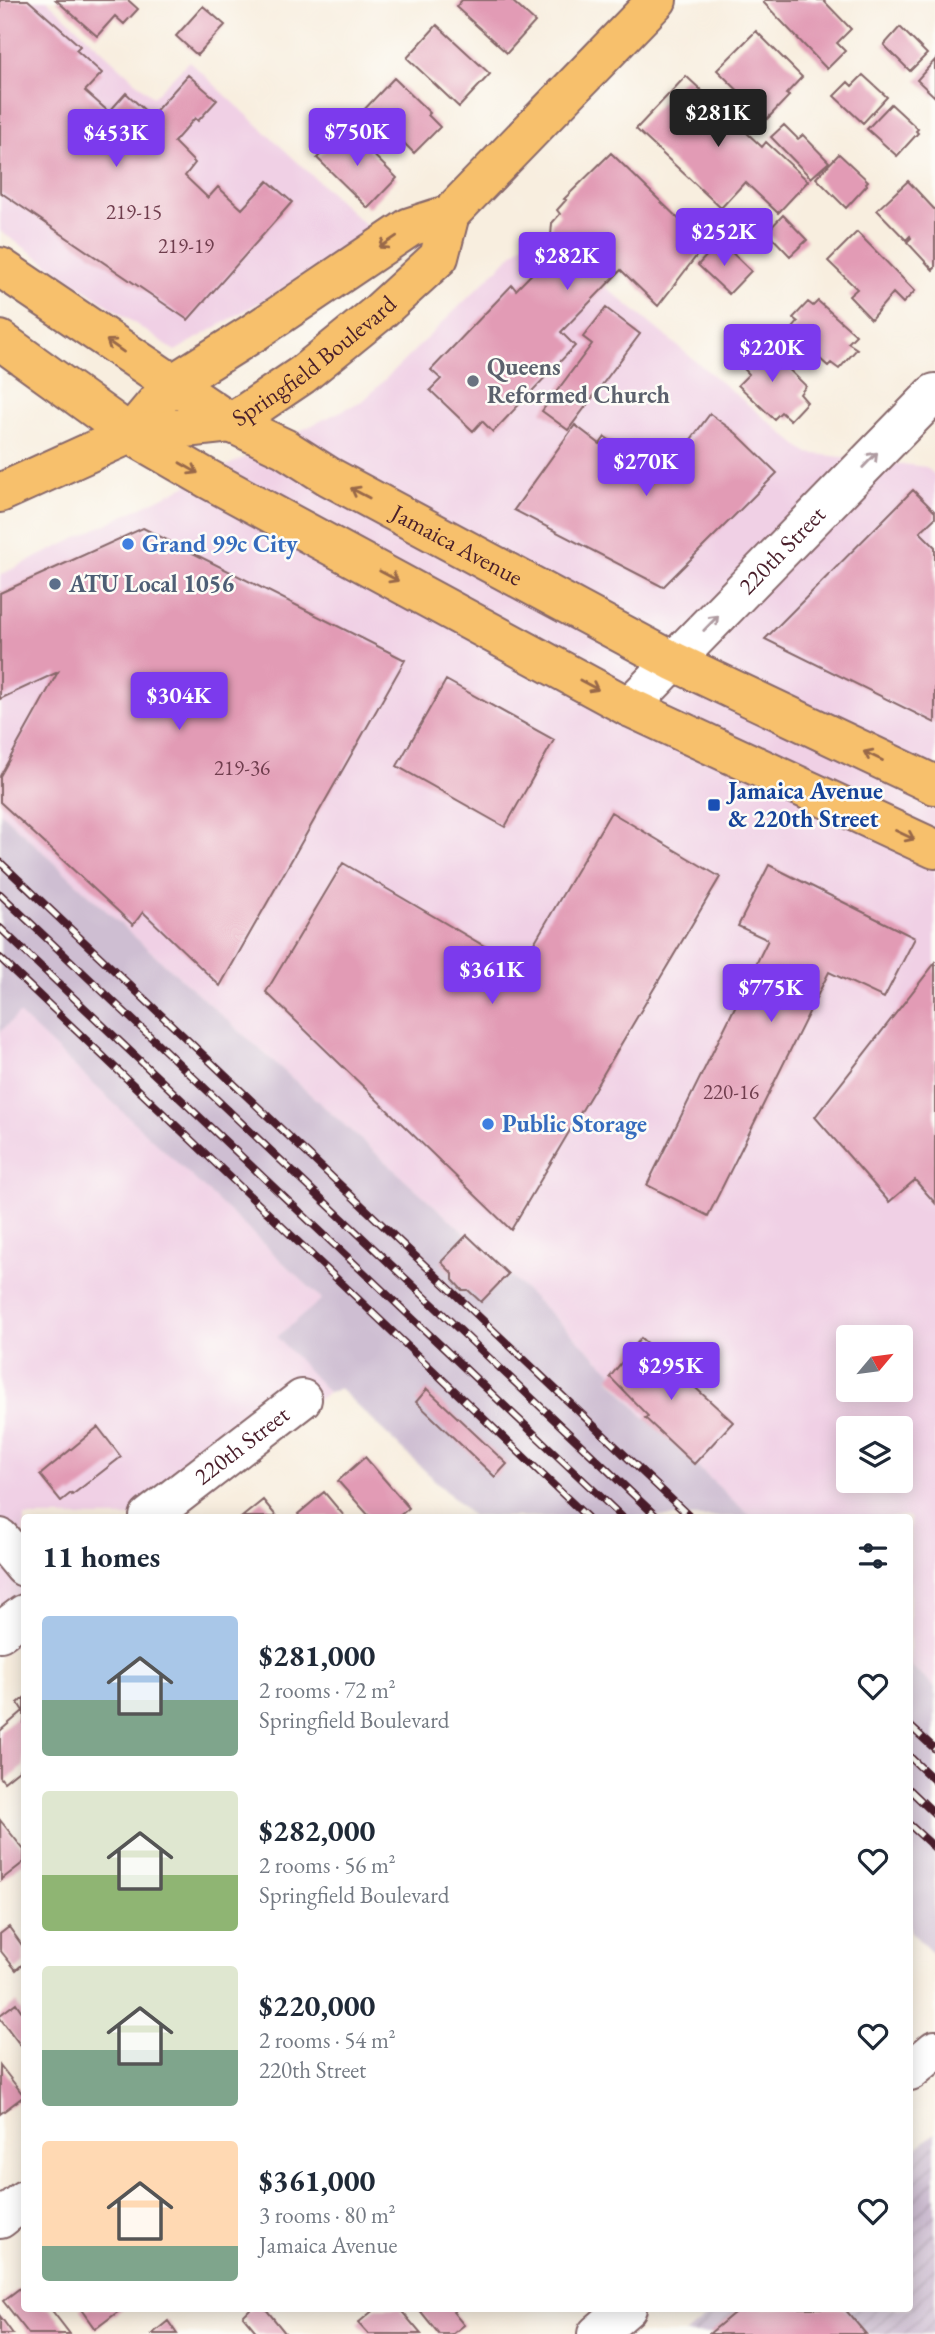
<!DOCTYPE html>
<html lang="en">
<head>
<meta charset="utf-8">
<style>
  :root { --surface:#fff; --page:#f2f2f3; --text:#1f2937; --muted:#747a83; --accent:#7c3aed }
  body { margin:0; font-family:"EB Garamond",serif; background:var(--page); color:var(--text); height:100vh; display:flex; flex-direction:column; font-size:26px; white-space:nowrap }
  * { box-sizing:border-box; margin:0 }
  p { font-size:23px; color:var(--muted) }
  .icon { flex:none; width:38px; height:38px; fill:none; stroke:currentColor; stroke-width:2; stroke-linecap:round; stroke-linejoin:round }
  .map { position:relative; flex:1; overflow:hidden }
  .side { position:absolute; left:21px; top:1514px; width:892px; height:798px; display:flex; flex-direction:column; background:var(--surface); border-radius:7px; box-shadow:0 4px 18px #0003 }
  .side>* { flex:none }
  .needle { width:46px; rotate:61deg }
  .controls { position:absolute; left:836px; top:1325px; display:grid; gap:14px }
  .controls a { display:grid; place-items:center; width:77px; height:77px; border-radius:7px; background:var(--surface); box-shadow:0 4px 18px #0003; font-size:35px }
  .price { position:absolute; translate:-50% -60px; padding:0 16px; border-radius:7px; background:var(--accent); color:#fff; font-size:23px; line-height:46px; filter:drop-shadow(0 2px 4px #0008) }
  .price::after { content:''; position:absolute; left:50%; top:42px; width:21px; height:16px; margin-left:-10px; background:inherit; clip-path:polygon(0 0,100% 0,50% 100%) }
  .price.current { background:#222; color:#fff }
  ul { padding:0; list-style:none }
  li { display:flex; align-items:center; gap:21px; height:175px; padding:0 21px }
  li span { display:grid; place-items:center; flex:none; width:196px; height:140px; border-radius:7px; color:#555 }
  li>.icon { margin-inline-start:auto }
  span .icon { width:84px; height:84px; fill:#fffc; stroke-width:1 }
  li b { font-size:30px }
  h2 { display:flex; justify-content:space-between; align-items:center; height:84px; padding:0 21px; font-size:30px }
  .map>svg:first-child { display:block }
  .built { fill:#f0d0e5; fill-rule:evenodd }
  .industrial { fill:url(#industrial-furrows) }
  .railway { fill:#cebed2 }
  .building { fill:#e29bb5 }
  .lines { fill:none; stroke-linecap:round; stroke-linejoin:round }
  .minor-casing { stroke:#87676a; stroke-width:42 }
  .major-casing { stroke:#87676a; stroke-width:42 }
  .minor { stroke:#fff; stroke-width:38 }
  .major { stroke:#f7c06c; stroke-width:38 }
  .rail-casing { stroke:#4a1f2b; stroke-width:8 }
  .rail { stroke:#fdfcf7; stroke-width:5; stroke-dasharray:16; stroke-linecap:butt }
  .oneway { stroke:#986748 }
  .oneway2 { stroke:#ae9aa0 }
  .worship-dot { fill:#6b7280; stroke:#fdfcf7; stroke-width:2.5 }
  .shop-dot { fill:#3f7fe0; stroke:#fdfcf7; stroke-width:2.5 }
  .service-dot { fill:#5c6f8a; stroke:#fdfcf7; stroke-width:2.5 }
  .transit-dot { fill:#1a4fb4; stroke:#fdfcf7; stroke-width:2.5 }
  .labels { text-anchor:middle; stroke-width:5; stroke-linejoin:round; paint-order:stroke }
  .number-label { font-size:21px; fill:#703e4e }
  .street-label { font-size:24px; fill:#4a1f2b; stroke:#fdfcf7 }
  .worship-label { font-size:24px; font-weight:bold; fill:#5b616d; stroke:#fdfcf7; text-anchor:start }
  .shop-label { font-size:24px; font-weight:bold; fill:#366cbe; stroke:#fdfcf7; text-anchor:start }
  .service-label { font-size:24px; font-weight:bold; fill:#4e5e75; stroke:#fdfcf7; text-anchor:start }
  .transit-label { font-size:24px; font-weight:bold; fill:#164399; stroke:#fdfcf7; text-anchor:start }
</style>
</head>
<body>
<div class="map">
<svg width="935" height="2334" viewBox="0 0 935 2334">
  <defs>
    <pattern id="industrial-furrows" width="10" height="10" patternUnits="userSpaceOnUse" patternTransform="scale(1.75)"><rect width="10" height="10" fill="#cebed2"/><path d="M-1 1l2-2M0 10L10 0M9 11l2-2" fill="none" stroke="#b2a3b4"/></pattern>
  </defs>
  <rect width="100%" height="100%" fill="#fdfcf7"/>
  <filter id="ink" filterUnits="userSpaceOnUse"><feTurbulence type="fractalNoise" baseFrequency=".0143" numOctaves="2"/><feDisplacementMap in="SourceGraphic" scale="14" xChannelSelector="R" yChannelSelector="G"/><feConvolveMatrix kernelMatrix="1 2 1 2 8 2 1 2 1" color-interpolation-filters="sRGB"/></filter>
  <filter id="wash" filterUnits="userSpaceOnUse"><feTurbulence type="fractalNoise" baseFrequency=".00686" numOctaves="4" result="noise"/><feDisplacementMap in="SourceGraphic" scale="28" xChannelSelector="R" yChannelSelector="G"/><feGaussianBlur stdDeviation="1.57" result="paint"/><feColorMatrix in="noise" values="0 0 0 0 0 0 0 0 0 0 0 0 0 0 0 0 0 1.4 0 .05"/><feComposite in="paint" operator="in"/></filter>
  <g filter="url(#wash)">
    <rect width="100%" height="100%" fill="#f8eedf"/>
    <!-- built -->
    <path class="built" d="M0,0H47L153,97L189,61L376,235L175,351L0,231Z
      M537,230L807,453L926,467L935,475V1688L910,1665V1517H751L645,1418L610,1377L613,1373L467,1235L128,931L0,812V575L364,400ZM849,1337H901V1390H849ZM849,1428H901V1480H849Z
      M19,1013L322,1299L278,1337L328,1392L172,1517H24V1636L0,1656V1032Z"/>
    <!-- industrial -->
    <path class="industrial" d="M935,2133V2334H685L717,2308H910V2153Z"/>
    <!-- railway -->
    <path class="railway" d="M0,812L128,931L467,1235L613,1373L610,1378L645,1418L751,1517H473L340,1389L328,1392L277,1337L322,1299L19,1014L0,1032Z
      M910,1665L935,1688L934,1955L910,1931Z"/>
    <g id="blocks">
      <!-- building -->
      <path class="building" d="M0,0H28L80,46L76,50L102,73L85,91L109,112L126,93L151,116L188,75L217,100L198,121L195,118L174,142L195,163L185,176L208,198L218,187L242,209L268,181L292,202L188,320L0,192Z
        M56,0H128L138,9L124,24L115,16L97,36Z
        M462,0H511L535,22L507,53L456,7Z
        M765,0H823L851,29L837,43L845,51L827,69L763,2Z
        M203,6L225,25L197,55L176,36Z
        M437,25L490,74L459,107L407,58Z
        M900,27L927,54L910,71L884,45Z
        M756,31L802,77L786,94L789,96L767,119L717,70Z
        M935,60V97L917,80Z
        M863,75L887,97L863,123L834,96L848,82L852,86Z
        M686,76L762,147L766,142L808,181L778,213L745,182L721,208L636,129Z
        M394,78L430,113L428,115L440,127L414,153L404,143L399,148L361,113Z
        M891,104L918,129L916,131L918,133L897,156L867,129Z
        M784,125L798,139L803,135L829,162L811,178L771,137Z
        M346,128L397,178L368,208L317,158Z
        M611,153L693,233L710,214L721,224L658,306L621,270L561,332L575,346L493,432L482,421L473,431L430,390L441,379L431,370L512,285L516,290L560,245L551,236L552,223L560,214L557,210L566,200L564,199Z
        M839,154L868,181L866,183L867,185L846,208L816,178Z
        M908,181L935,210V268L933,270L907,242L911,238L910,236L906,240L877,210Z
        M783,215L807,240L790,256L767,232Z
        M857,232L915,291L903,303L893,293L871,319L849,296L857,289L828,261Z
        M720,241L751,271L729,294L698,265Z
        M818,301L856,335L848,343L857,349L839,369L831,363L828,366L790,332L798,322L793,318L808,302L813,306Z
        M606,308L640,334L568,430L542,411L592,344L583,337Z
        M751,347L763,358L770,351L806,386L800,394L807,402L790,420L781,412L774,419L738,385L749,374L737,361Z
        M710,414L736,433L777,473L663,587L514,510L575,425L600,444L605,437L662,478Z
        M913,490L935,512V518L920,532L935,547V723L765,639Z
        M143,528L405,660L220,986L143,912L133,925L0,802V776L58,672L0,699V593Z
        M446,680L554,740L505,827L397,766Z
        M611,812L720,877L511,1230L266,992L343,863L520,967Z
        M769,865L915,938L884,998L829,972L708,1216L647,1185L768,940L738,926Z
        M935,963V1203L915,1180L889,1202L815,1117Z
        M467,1235L508,1274L481,1302L468,1290H462L453,1280V1274L441,1262Z
        M641,1338L733,1422L694,1464L645,1418L648,1416L610,1377Z
        M427,1389L507,1464L495,1477L416,1402Z
        M98,1427L121,1457L72,1495L71,1493L61,1501L40,1475Z
        M365,1457L409,1508L398,1517H370L338,1481Z
        M324,1492L345,1517H300L298,1514Z
        M263,1500L277,1517H242Z
        M24,1698V1766L4,1782L0,1777V1731L23,1711L18,1703Z
        M0,1820L24,1850V1862L1,1880Z
        M9,1927L24,1948V1963L16,1970L0,1950V1934Z
        M16,2003L24,2015V2050L0,2018V2015Z
        M0,2065L24,2096L0,2114Z
        M24,2285V2308H50L70,2334H29L3,2301Z
        M80,2308H123L95,2329Z
        M251,2308H265L286,2334H258L243,2316Z
        M376,2308H399L421,2334H368L358,2323Z
        M418,2308H458L453,2312L464,2325L453,2334H439Z
        M740,2308H844L866,2334H709Z
        M0,2316L13,2334H0Z
        M168,2321L177,2334H152Z"/>
    </g>
  </g>
  <g filter="url(#ink)">
    <use href="#blocks" fill-opacity="0" stroke="#87676a" stroke-width="2"/>
    <g class="lines">
      <defs>
        <g id="minor">
          <path id="s1" d="M629,707L935,393"/>
          <path id="s2" d="M149,1517L302,1399"/>
          <path d="M0,1538L24,1567"/>
          <path d="M0,1632L24,1614"/>
          <path d="M910,2071L935,2050"/>
          <path d="M0,2219L24,2200"/>
          <path d="M597,2334L627,2308"/>
        </g>
        <g id="major">
          <path id="s3" d="M0,267L231,423L284,448L328,476L673,661L935,785"/>
          <path d="M0,340L130,434L208,479L629,707L935,849"/>
          <path d="M130,434L172,384L253,333L410,227L450,214L657,0"/>
          <path id="s4" d="M0,493L130,434L231,423L302,375L377,314L439,257L450,214"/>
        </g>
      </defs>
      <!-- minor casing -->
      <use href="#minor" class="minor-casing"/>
      <!-- major casing -->
      <use href="#major" class="major-casing"/>
      <!-- minor -->
      <use href="#minor" class="minor"/>
      <!-- major -->
      <use href="#major" class="major"/>
      <defs>
        <path id="rail" d="M0,862L690,1517
          M0,894L657,1517
          M0,928L622,1517
          M0,958L587,1517
          M910,1726L935,1749
          M910,1757L935,1781
          M910,1790L935,1814
          M910,1825L935,1848"/>
      </defs>
      <!-- rail casing -->
      <use href="#rail" class="rail-casing"/>
      <!-- rail -->
      <use href="#rail" class="rail"/>
    </g>
    <!-- one-way arrows -->
    <defs><path id="oneway-shaft" d="M-6 0H5M1.5-3L5.5 0L1.5 3" fill="none" stroke-width="1.6" stroke-linecap="round" stroke-linejoin="round" transform="scale(1.75)"/></defs>
    <g class="oneway">
      <use href="#oneway-shaft" transform="translate(388 242) rotate(146)"/>
      <use href="#oneway-shaft" transform="translate(115 346) rotate(-145)"/>
      <use href="#oneway-shaft" transform="translate(189 468) rotate(30)"/>
      <use href="#oneway-shaft" transform="translate(360 493) rotate(-152)"/>
      <use href="#oneway-shaft" transform="translate(389 576) rotate(28)"/>
      <use href="#oneway-shaft" transform="translate(589 685) rotate(28)"/>
      <use href="#oneway-shaft" transform="translate(873 756) rotate(-155)"/>
      <use href="#oneway-shaft" transform="translate(905 835) rotate(25)"/>
    </g>
    <g class="oneway2">
      <use href="#oneway-shaft" transform="translate(870 460) rotate(-46)"/>
      <use href="#oneway-shaft" transform="translate(711 623) rotate(-46)"/>
    </g>
  </g>
  <!-- markers -->
  <circle class="worship-dot" cx="473" cy="381" r="7"/>
  <g class="shop-dot">
    <circle cx="128" cy="544" r="7"/>
    <circle cx="488" cy="1124" r="7"/>
  </g>
  <circle class="service-dot" cx="55" cy="584" r="7"/>
  <rect class="transit-dot" x="707" y="798" width="14" height="14" rx="3.5"/>
  <g class="labels">
    <!-- number labels -->
    <g class="number-label">
      <text x="134" y="219">219-15</text>
      <text x="186" y="253">219-19</text>
      <text x="242" y="775">219-36</text>
      <text x="731" y="1099">220-16</text>
    </g>
    <!-- street labels -->
    <g class="street-label">
      <text dy="8" stroke="none"><textPath href="#s4" startOffset="348">Springfield Boulevard</textPath></text>
      <text dy="8" stroke="none"><textPath href="#s3" startOffset="536">Jamaica Avenue</textPath></text>
      <text dy="8" stroke="none"><textPath href="#s1" startOffset="219">220th Street</textPath></text>
      <text dy="8" stroke="none"><textPath href="#s2" startOffset="117">220th Street</textPath></text>
    </g>
    <!-- worship labels -->
    <g class="worship-label">
      <text x="487" y="375">Queens<tspan x="487" dy="28">Reformed Church</tspan></text>
    </g>
    <!-- shop labels -->
    <g class="shop-label">
      <text x="142" y="552">Grand 99c City</text>
      <text x="502" y="1132">Public Storage</text>
    </g>
    <!-- service labels -->
    <g class="service-label">
      <text x="69" y="592">ATU Local 1056</text>
    </g>
    <!-- transit labels -->
    <g class="transit-label">
      <text x="728" y="799">Jamaica Avenue<tspan x="728" dy="28">&amp; 220th Street</tspan></text>
    </g>
  </g>
</svg>
<div class="controls">
<a><svg class="needle" viewBox="-14 -14 28 28"><path d="M0-13l5 13h-10z" fill="#e53935"/><path d="M0 13l5-13h-10z" fill="#747a83"/></svg></a>
<a><svg class="icon" aria-label="layers" viewBox="0 0 24 24"><path d="M12 4l9 5-9 5-9-5zM3 14l9 5 9-5"/></svg></a>
</div>
<b class="price current" style="left:718px;top:149px">$281K</b>
<b class="price" style="left:357px;top:168px">$750K</b>
<b class="price" style="left:116px;top:169px">$453K</b>
<b class="price" style="left:724px;top:268px">$252K</b>
<b class="price" style="left:567px;top:292px">$282K</b>
<b class="price" style="left:772px;top:384px">$220K</b>
<b class="price" style="left:646px;top:498px">$270K</b>
<b class="price" style="left:179px;top:732px">$304K</b>
<b class="price" style="left:492px;top:1006px">$361K</b>
<b class="price" style="left:771px;top:1024px">$775K</b>
<b class="price" style="left:671px;top:1402px">$295K</b>
<section class="side">
<h2>11 homes<svg class="icon" aria-label="filters" viewBox="0 0 24 24"><path d="M4 7h16M4 17h16"/><circle cx="9" cy="7" r="2"/><circle cx="15" cy="17" r="2"/></svg></h2>
<ul>
<li><span style="background:linear-gradient(#a9c7e8 60%,#7fa58c 0)"><svg class="icon" aria-label="home" viewBox="0 0 24 24"><path d="M3 11l9-7 9 7M6 9v11h12V9"/></svg></span><div><b>$281,000</b><p>2 rooms · 72 m²</p><p>Springfield Boulevard</p></div><svg class="icon" aria-label="heart" viewBox="0 0 24 24"><path d="M12 20l-8-8c-3-5 5-10 8-4 3-6 11-1 8 4z"/></svg></li>
<li><span style="background:linear-gradient(#dfe7d0 60%,#8fb573 0)"><svg class="icon" aria-label="home" viewBox="0 0 24 24"><path d="M3 11l9-7 9 7M6 9v11h12V9"/></svg></span><div><b>$282,000</b><p>2 rooms · 56 m²</p><p>Springfield Boulevard</p></div><svg class="icon" aria-label="heart" viewBox="0 0 24 24"><path d="M12 20l-8-8c-3-5 5-10 8-4 3-6 11-1 8 4z"/></svg></li>
<li><span style="background:linear-gradient(#dfe7d0 60%,#7fa58c 0)"><svg class="icon" aria-label="home" viewBox="0 0 24 24"><path d="M3 11l9-7 9 7M6 9v11h12V9"/></svg></span><div><b>$220,000</b><p>2 rooms · 54 m²</p><p>220th Street</p></div><svg class="icon" aria-label="heart" viewBox="0 0 24 24"><path d="M12 20l-8-8c-3-5 5-10 8-4 3-6 11-1 8 4z"/></svg></li>
<li><span style="background:linear-gradient(#ffd9b3 75%,#7fa58c 0)"><svg class="icon" aria-label="home" viewBox="0 0 24 24"><path d="M3 11l9-7 9 7M6 9v11h12V9"/></svg></span><div><b>$361,000</b><p>3 rooms · 80 m²</p><p>Jamaica Avenue</p></div><svg class="icon" aria-label="heart" viewBox="0 0 24 24"><path d="M12 20l-8-8c-3-5 5-10 8-4 3-6 11-1 8 4z"/></svg></li>
</ul>
</section>
</div>
</body>
</html>
